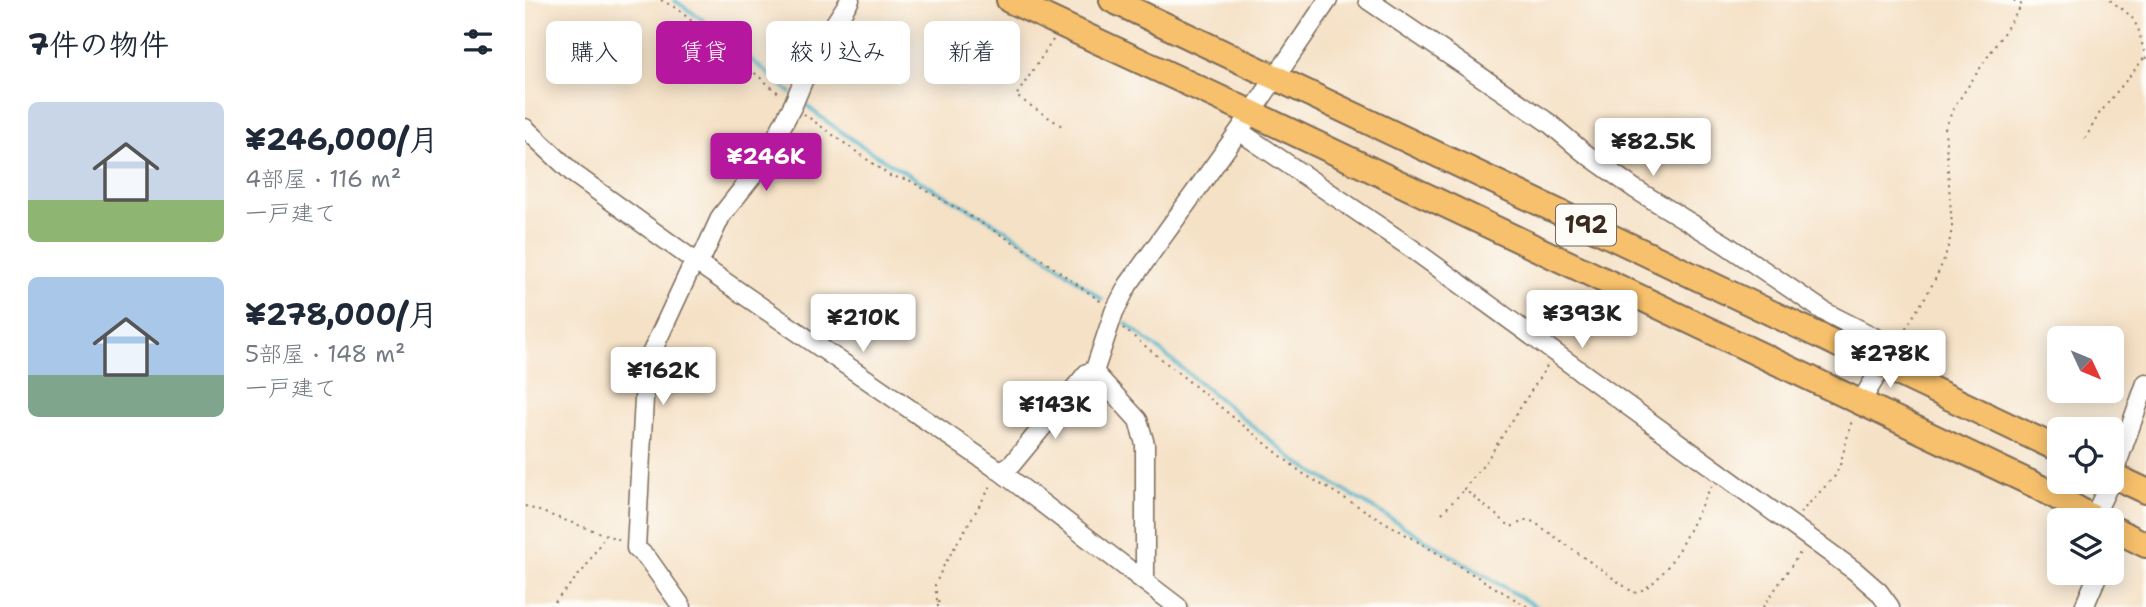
<!DOCTYPE html>
<html lang="ja">
<head>
<meta charset="utf-8">
<style>
  :root { --surface:#fff; --page:#f6f6f7; --text:#1f2937; --muted:#747a83; --accent:#b5179e }
  body { margin:0; font-family:"Shantell Sans","Klee One",sans-serif; background:var(--page); color:var(--text); height:100vh; display:flex; flex-direction:column; font-size:26px; white-space:nowrap }
  * { box-sizing:border-box; margin:0 }
  p { font-size:23px; color:var(--muted) }
  .icon { flex:none; width:38px; height:38px; fill:none; stroke:currentColor; stroke-width:2; stroke-linecap:round; stroke-linejoin:round }
  .map { position:relative; flex:1; overflow:hidden }
  .sheet { display:flex; flex-direction:column; background:var(--surface); width:525px }
  .sheet>* { flex:none }
  .hud { position:absolute; left:21px; top:21px; width:665px; height:63px; display:flex; gap:14px }
  .needle { width:46px; rotate:134deg }
  .buttons { position:absolute; left:1522px; top:326px; display:grid; gap:14px }
  .buttons a { display:grid; place-items:center; width:77px; height:77px; border-radius:10px; background:var(--surface); box-shadow:0 4px 18px #0003; font-size:35px }
  .price { position:absolute; translate:-50% -60px; padding:0 16px; border-radius:7px; background:#fff; color:#222; font-size:23px; line-height:46px; filter:drop-shadow(0 2px 4px #0008) }
  .price::after { content:''; position:absolute; left:50%; top:42px; width:21px; height:16px; margin-left:-10px; background:inherit; clip-path:polygon(0 0,100% 0,50% 100%) }
  .price.on { background:var(--accent); color:#fff }
  ul { padding:0; list-style:none }
  li { display:flex; align-items:center; gap:21px; height:175px; padding:0 28px }
  li span { display:grid; place-items:center; flex:none; width:196px; height:140px; border-radius:10px; color:#555 }
  li>.icon { margin-inline-start:auto }
  span .icon { width:84px; height:84px; fill:#fffc; stroke-width:1 }
  li b { font-size:30px }
  h2 { display:flex; justify-content:space-between; align-items:center; height:84px; padding:0 28px; font-size:30px }
  .chip { padding:0 24px; border-radius:10px; background:var(--surface); box-shadow:0 4px 18px #0003; font-size:24px; line-height:63px }
  .chip.on { background:var(--accent); color:#fff }
  main { display:flex; flex:1; min-height:0 }
  .map>svg:first-child { display:block }
  .lines { fill:none; stroke-linecap:round; stroke-linejoin:round }
  .stream { stroke:#4cb3ca; stroke-width:3.5 }
  .minor-casing { stroke:#7c6a59; stroke-width:21 }
  .highway-casing { stroke:#7c6a59; stroke-width:28 }
  .path { stroke:#7c6a59; stroke-width:2; stroke-dasharray:2 5; stroke-linecap:butt }
  .minor { stroke:#fff; stroke-width:18 }
  .highway { stroke:#f7c06c; stroke-width:24 }
  .labels { text-anchor:middle; stroke-width:7; stroke-linejoin:round; paint-order:stroke }
  .shield { fill:#fdfcf7; stroke:#75695f; stroke-width:2 }
  .shield-label { font-size:24px; font-weight:bold; fill:#3b2a1e }
</style>
</head>
<body>
<main>
<section class="sheet">
<h2>7件の物件<svg class="icon" aria-label="filters" viewBox="0 0 24 24"><path d="M4 7h16M4 17h16"/><circle cx="9" cy="7" r="2"/><circle cx="15" cy="17" r="2"/></svg></h2>
<ul>
<li><span style="background:linear-gradient(#c9d6e8 70%,#8fb573 0)"><svg class="icon" aria-label="home" viewBox="0 0 24 24"><path d="M3 11l9-7 9 7M6 9v11h12V9"/></svg></span><div><b>¥246,000/月</b><p>4部屋 · 116 m²</p><p>一戸建て</p></div></li>
<li><span style="background:linear-gradient(#a9c7e8 70%,#7fa58c 0)"><svg class="icon" aria-label="home" viewBox="0 0 24 24"><path d="M3 11l9-7 9 7M6 9v11h12V9"/></svg></span><div><b>¥278,000/月</b><p>5部屋 · 148 m²</p><p>一戸建て</p></div></li>
</ul>
</section>
<div class="map">
<svg width="1621" height="607" viewBox="0 0 1621 607">
  <rect width="100%" height="100%" fill="#fdfcf7"/>
  <filter id="ink" filterUnits="userSpaceOnUse"><feTurbulence type="fractalNoise" baseFrequency=".0143" numOctaves="2"/><feDisplacementMap in="SourceGraphic" scale="14" xChannelSelector="R" yChannelSelector="G"/><feConvolveMatrix kernelMatrix="1 2 1 2 8 2 1 2 1" color-interpolation-filters="sRGB"/></filter>
  <filter id="wash" filterUnits="userSpaceOnUse"><feTurbulence type="fractalNoise" baseFrequency=".00686" numOctaves="4" result="noise"/><feDisplacementMap in="SourceGraphic" scale="28" xChannelSelector="R" yChannelSelector="G"/><feGaussianBlur stdDeviation="1.57" result="paint"/><feColorMatrix in="noise" values="0 0 0 0 0 0 0 0 0 0 0 0 0 0 0 0 0 1.4 0 .05"/><feComposite in="paint" operator="in"/></filter>
  <g filter="url(#wash)">
    <rect width="100%" height="100%" fill="#f5e1c6"/>
    <g class="lines">
      <!-- stream -->
      <path class="stream" d="M149,0L181,22L266,93
        M275,100C334,151 404,185 471,224C508,246 542,272 577,299
        M601,323L772,462L1012,607"/>
    </g>
  </g>
  <g filter="url(#ink)">
    <g class="lines">
      <defs>
        <path id="minor" d="M843,0L1024,123L1057,151L1110,189L1200,244L1300,312L1369,347L1335,403
          M0,128L49,174L171,262L475,471L653,607
          M714,131L886,248L1330,571L1354,592L1365,607
          M475,471L487,464L562,373L569,372
          M1587,478L1621,383
          M1568,518L1586,481
          M620,582V444L613,420L569,372L589,312L603,285L714,131L803,0
          M157,607L123,559L111,548L120,380L125,356L165,270L179,253L196,216L237,164L268,105L288,57L325,0
          M1559,607L1574,572"/>
        <path id="highway" d="M484,0L727,113L1514,487L1572,520
          M587,0L1535,450
          M1587,475L1621,491
          M1587,528L1621,545"/>
      </defs>
      <!-- minor casing -->
      <use href="#minor" class="minor-casing"/>
      <!-- highway casing -->
      <use href="#highway" class="highway-casing"/>
      <!-- path -->
      <path class="path" d="M136,0L151,8L256,95
        M1585,0L1606,16L1613,28L1621,59
        M528,40L491,96L540,128
        M279,114L365,176L384,180L515,258L578,303
        M1560,139L1574,114L1620,57
        M598,328L777,473L1003,607
        M1377,334C1398,300 1422,268 1427,227L1420,129L1428,109L1497,5L1488,0
        M1022,366L960,463L939,489L986,527L1001,520L1009,522L1109,593C1147,583 1167,517 1187,486
        M0,506L98,541
        M917,513L939,490
        M1275,513L1310,476L1315,465L1327,420
        M413,601L416,607
        M25,607L60,568L81,534
        M413,607L410,585L418,567L467,484
        M1238,607L1277,550"/>
      <!-- minor -->
      <use href="#minor" class="minor"/>
      <!-- highway -->
      <use href="#highway" class="highway"/>
    </g>
  </g>
  <g class="labels">
    <!-- shield labels -->
    <rect class="shield" x="1031" y="204.5" width="60" height="41" rx="5"/>
    <g class="shield-label">
      <text x="1061" y="233">192</text>
    </g>
  </g>
</svg>
<div class="buttons">
<a><svg class="needle" viewBox="-14 -14 28 28"><path d="M0-13l5 13h-10z" fill="#e53935"/><path d="M0 13l5-13h-10z" fill="#747a83"/></svg></a>
<a><svg class="icon" aria-label="locate" viewBox="0 0 24 24"><circle cx="12" cy="12" r="6"/><path d="M12 2v4M12 18v4M2 12h4M18 12h4"/></svg></a>
<a><svg class="icon" aria-label="layers" viewBox="0 0 24 24"><path d="M12 4l9 5-9 5-9-5zM3 14l9 5 9-5"/></svg></a>
</div>
<b class="price" style="left:1128px;top:178px">¥82.5K</b>
<b class="price on" style="left:241px;top:193px">¥246K</b>
<b class="price" style="left:1057px;top:350px">¥393K</b>
<b class="price" style="left:338px;top:354px">¥210K</b>
<b class="price" style="left:1365px;top:390px">¥278K</b>
<b class="price" style="left:138px;top:407px">¥162K</b>
<b class="price" style="left:530px;top:441px">¥143K</b>
<div class="hud">
<a class="chip">購入</a>
<a class="chip on">賃貸</a>
<a class="chip">絞り込み</a>
<a class="chip">新着</a>
</div>
</div>
</main>
</body>
</html>
